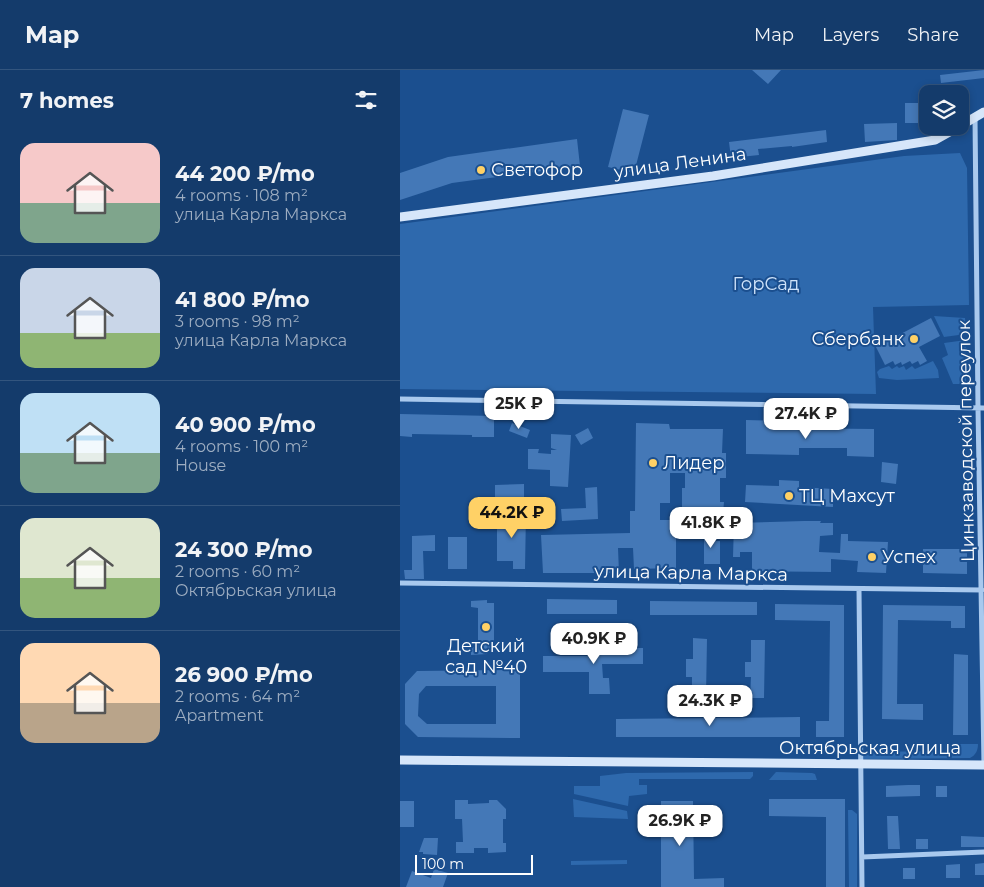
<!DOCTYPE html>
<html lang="en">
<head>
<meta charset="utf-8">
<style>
  :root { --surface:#143b6b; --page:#214673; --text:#f1f3f6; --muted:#9dadc1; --line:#33557e; --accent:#ffd166 }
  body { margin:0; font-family:Montserrat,sans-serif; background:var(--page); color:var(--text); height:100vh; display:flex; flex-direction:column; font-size:19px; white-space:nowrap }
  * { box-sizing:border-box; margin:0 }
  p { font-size:16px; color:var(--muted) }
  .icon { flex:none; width:28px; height:28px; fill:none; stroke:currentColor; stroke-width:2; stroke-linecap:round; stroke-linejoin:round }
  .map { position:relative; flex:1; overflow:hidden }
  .details { display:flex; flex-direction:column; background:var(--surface); width:400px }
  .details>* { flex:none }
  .tools { position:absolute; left:519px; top:15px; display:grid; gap:10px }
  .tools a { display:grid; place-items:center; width:50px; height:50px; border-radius:10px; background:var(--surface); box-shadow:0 2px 8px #0003,0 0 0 1px var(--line); font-size:25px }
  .scale { position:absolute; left:15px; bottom:12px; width:118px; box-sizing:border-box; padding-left:5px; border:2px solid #fff; border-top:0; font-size:14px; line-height:18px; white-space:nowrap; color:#fff; -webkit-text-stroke:4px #1b4f8f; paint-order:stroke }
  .price { position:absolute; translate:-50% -42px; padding:0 11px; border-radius:10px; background:#fff; color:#222; font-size:16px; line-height:32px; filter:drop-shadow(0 1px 2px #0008) }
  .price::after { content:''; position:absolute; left:50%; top:30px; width:15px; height:11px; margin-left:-8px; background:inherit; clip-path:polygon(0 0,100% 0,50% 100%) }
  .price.current { background:var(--accent); color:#111 }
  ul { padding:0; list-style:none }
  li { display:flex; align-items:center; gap:15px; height:125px; padding:0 20px }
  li+li { border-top:1px solid var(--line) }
  li span { display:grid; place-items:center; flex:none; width:140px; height:100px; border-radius:15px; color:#555 }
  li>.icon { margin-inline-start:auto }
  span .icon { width:60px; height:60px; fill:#fffc; stroke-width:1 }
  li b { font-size:21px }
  h2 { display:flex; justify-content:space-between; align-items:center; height:60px; padding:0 20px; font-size:21px }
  header { display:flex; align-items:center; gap:30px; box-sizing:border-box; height:70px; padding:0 25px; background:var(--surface); border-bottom:1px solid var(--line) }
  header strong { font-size:24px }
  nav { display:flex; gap:28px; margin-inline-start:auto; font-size:18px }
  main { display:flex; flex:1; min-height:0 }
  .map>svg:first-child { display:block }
  .green { fill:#2e69ad }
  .building { fill:#4478b7; fill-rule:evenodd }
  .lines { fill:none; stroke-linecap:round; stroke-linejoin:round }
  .street { stroke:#a9c9ee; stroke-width:5 }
  .secondary { stroke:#d6e6fa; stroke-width:9 }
  .poi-dot { fill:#ffd166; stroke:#1b4f8f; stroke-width:2 }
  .labels { text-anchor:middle; stroke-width:4; stroke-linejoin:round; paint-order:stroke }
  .street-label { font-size:18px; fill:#fff; stroke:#1b4f8f }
  .poi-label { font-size:18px; fill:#fff; stroke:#1b4f8f; text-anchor:start }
  .park-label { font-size:18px; fill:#cfe3fa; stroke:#1b4f8f }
</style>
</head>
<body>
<header>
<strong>Map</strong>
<nav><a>Map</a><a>Layers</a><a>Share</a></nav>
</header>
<main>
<section class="details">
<h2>7 homes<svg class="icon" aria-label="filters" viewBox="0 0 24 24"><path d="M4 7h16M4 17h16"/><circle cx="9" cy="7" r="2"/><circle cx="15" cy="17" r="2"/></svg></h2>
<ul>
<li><span style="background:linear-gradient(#f6c9c9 60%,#7fa58c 0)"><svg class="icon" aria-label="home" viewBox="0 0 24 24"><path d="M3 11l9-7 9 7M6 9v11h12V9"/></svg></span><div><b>44 200 ₽/mo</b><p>4 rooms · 108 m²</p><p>улица Карла Маркса</p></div></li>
<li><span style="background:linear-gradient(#c9d6e8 65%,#8fb573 0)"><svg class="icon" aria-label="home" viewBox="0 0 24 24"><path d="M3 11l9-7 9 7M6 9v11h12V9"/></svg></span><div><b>41 800 ₽/mo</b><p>3 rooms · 98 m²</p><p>улица Карла Маркса</p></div></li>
<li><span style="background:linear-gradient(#bfe0f5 60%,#7fa58c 0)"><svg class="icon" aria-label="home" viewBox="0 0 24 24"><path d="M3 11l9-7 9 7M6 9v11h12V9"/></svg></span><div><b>40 900 ₽/mo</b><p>4 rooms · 100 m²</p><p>House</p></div></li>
<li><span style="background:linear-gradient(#dfe7d0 60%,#8fb573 0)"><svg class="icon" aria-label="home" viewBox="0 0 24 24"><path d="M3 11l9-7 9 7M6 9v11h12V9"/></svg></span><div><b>24 300 ₽/mo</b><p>2 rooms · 60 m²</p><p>Октябрьская улица</p></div></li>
<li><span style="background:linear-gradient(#ffd9b3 60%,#b9a48a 0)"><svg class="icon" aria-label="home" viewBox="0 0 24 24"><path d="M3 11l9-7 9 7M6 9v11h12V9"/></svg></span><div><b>26 900 ₽/mo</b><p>2 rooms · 64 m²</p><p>Apartment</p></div></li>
</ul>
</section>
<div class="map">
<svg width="584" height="817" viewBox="0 0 584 817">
  <rect width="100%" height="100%" fill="#1b4f8f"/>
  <!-- green -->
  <path class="green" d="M560,83L567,98L569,235L473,237L476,324L0,319V154L504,86Z
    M534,246L565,248L566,264L544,267Z
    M566,270V314H553L542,288L548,285L544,273Z
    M533,291L538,300L539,308L497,310L479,308L477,302L480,299L489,296L492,299L497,296L499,298L504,296L506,300L512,296L515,299Z
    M545,674H578C578,680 576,685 570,688L462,689V682L545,681Z
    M353,702V706L350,709H239V715H247V724L229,726L228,736L174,724V716H200V706L226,703Z
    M376,702L412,703L415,704L417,710H369Z
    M173,729L227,741L228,749L174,747Z
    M448,740H452L457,744V817H449Z
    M227,790V794L171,795V791Z"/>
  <!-- building -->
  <path class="building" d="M352,0H381L368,14Z
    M584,0V8L541,13L540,5Z
    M505,33H527V53H505Z
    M223,39L249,45L234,103L208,97Z
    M497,53V70L465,72L464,54Z
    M426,60L427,72L392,77V76L358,79L359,85L331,88L329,72Z
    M177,69L180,96L52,113L0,130V103L48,87Z
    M531,248L540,266L519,277L527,291L520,295L518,291L512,294L510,291L502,295L501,292L495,295L493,291L485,295L476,277Z
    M0,344L94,346V367H72V365L12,364V367L0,366Z
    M346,350L376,351V358L474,359V387L447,386V378H399V385L346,384Z
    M112,353L130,360L127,368L109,361Z
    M236,353L269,354L270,359H323L322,383H326V408H320V432H324L323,443L282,445V418H285V403H270V433H260V450H276V498L234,499L233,478H218L219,503H143L141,465L230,463V441H235Z
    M188,358L193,368L181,375L175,365Z
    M151,364L171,365L168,417L150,416V400L128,399V379H139L138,383L151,384V380H157L151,378Z
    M482,392L498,394L496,414L481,412Z
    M379,410L399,411V417L433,419V437L345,432L346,415L379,416Z
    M124,414V430L95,431V415Z
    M197,417L198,449L162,451L161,439L186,438L185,418Z
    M126,443L125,499H113V491H97V444Z
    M404,451H421L420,453H433V465L420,466L419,482L440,483L441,464H448V471L488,472L486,503L457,502L458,491L431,489V502L352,501V482H340V487H333L334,453Z
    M310,459L314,464V471H320V494H304V465Z
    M35,465V481H23L24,509H5L4,500H12V466Z
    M48,467H67V499H48Z
    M523,479H567V504L523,503Z
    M147,529L217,530V544H147Z
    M87,530V533H94V582H87V584L71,585V577H78V538L71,537V531Z
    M250,531L357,532V545H250Z
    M375,534L444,535V667H416V651H429L430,551L375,550Z
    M483,535L565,536V558H551V551L498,550L497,634H523V650L482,649Z
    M293,568L307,569L306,626H292V607H286V589H293Z
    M351,570H365L364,628H350L351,607H345V592H351Z
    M191,578H243V594H202L203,608H209L210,624H189V602H143V586H191Z
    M554,584L568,585V665H553Z
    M120,600V668L18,667L5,654V614L17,601ZM26,616H96V654H27L18,646L19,624Z
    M400,647V667H216V649Z
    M508,715H520V726L486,727V716Z
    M536,716H547V727H536Z
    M369,729H445V817H426V747L369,746Z
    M55,730H68V734L89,733V730H97L106,739V749H103V773H106V782L88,783V778H74V783H56V772H63L62,749H55Z
    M0,731H14V757H0Z
    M261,731H293L294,809L324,808V817H261Z
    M487,746H498L500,779H488Z
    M561,766L584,767V777H561Z
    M24,768H38L37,785L23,784V782H19Z
    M516,769H528V779H516Z
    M584,793V805H575V794Z
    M560,794V808H546V795Z
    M503,798H515V809H503Z
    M34,799L48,803L43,817H6L12,801L31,808Z"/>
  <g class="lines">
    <!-- street -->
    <path class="street" d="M575,48L578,338L584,695
      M0,329L584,338
      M0,513L582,520
      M459,519L462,817
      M462,787L584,782"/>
    <!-- secondary -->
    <path class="secondary" d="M560,56L584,42
      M0,147L313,106L535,70L560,56
      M0,690L584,695"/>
  </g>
  <!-- markers -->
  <g class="poi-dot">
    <circle cx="81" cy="100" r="5"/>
    <circle cx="514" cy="269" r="5"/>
    <circle cx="253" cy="393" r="5"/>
    <circle cx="389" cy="426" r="5"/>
    <circle cx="472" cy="487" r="5"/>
    <circle cx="86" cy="557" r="5"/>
  </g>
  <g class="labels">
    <!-- street labels -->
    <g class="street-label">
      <text transform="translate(280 93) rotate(-8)" y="6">улица Ленина</text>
      <text transform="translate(566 371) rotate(-91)" y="6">Цинкзаводской переулок</text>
      <text transform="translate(291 503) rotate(1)" y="6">улица Карла Маркса</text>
      <text x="470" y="684">Октябрьская улица</text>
    </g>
    <!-- poi labels -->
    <g class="poi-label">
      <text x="91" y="106">Светофор</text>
      <text x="504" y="275" text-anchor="end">Сбербанк</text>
      <text x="263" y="399">Лидер</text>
      <text x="399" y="432">ТЦ Махсут</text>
      <text x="482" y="493">Успех</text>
      <text x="86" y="582" text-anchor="middle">Детский<tspan x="86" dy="21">сад №40</tspan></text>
    </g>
    <!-- park labels -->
    <g class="park-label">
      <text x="366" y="220">ГорСад</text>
    </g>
  </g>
</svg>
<div class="tools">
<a><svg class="icon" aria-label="layers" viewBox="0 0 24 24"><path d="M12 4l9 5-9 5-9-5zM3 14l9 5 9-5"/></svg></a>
</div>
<div class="scale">100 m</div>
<b class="price" style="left:119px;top:360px">25K ₽</b>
<b class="price" style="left:406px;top:370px">27.4K ₽</b>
<b class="price current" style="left:112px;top:469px">44.2K ₽</b>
<b class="price" style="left:311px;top:479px">41.8K ₽</b>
<b class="price" style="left:194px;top:595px">40.9K ₽</b>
<b class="price" style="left:310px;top:657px">24.3K ₽</b>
<b class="price" style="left:280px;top:777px">26.9K ₽</b>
</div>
</main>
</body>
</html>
